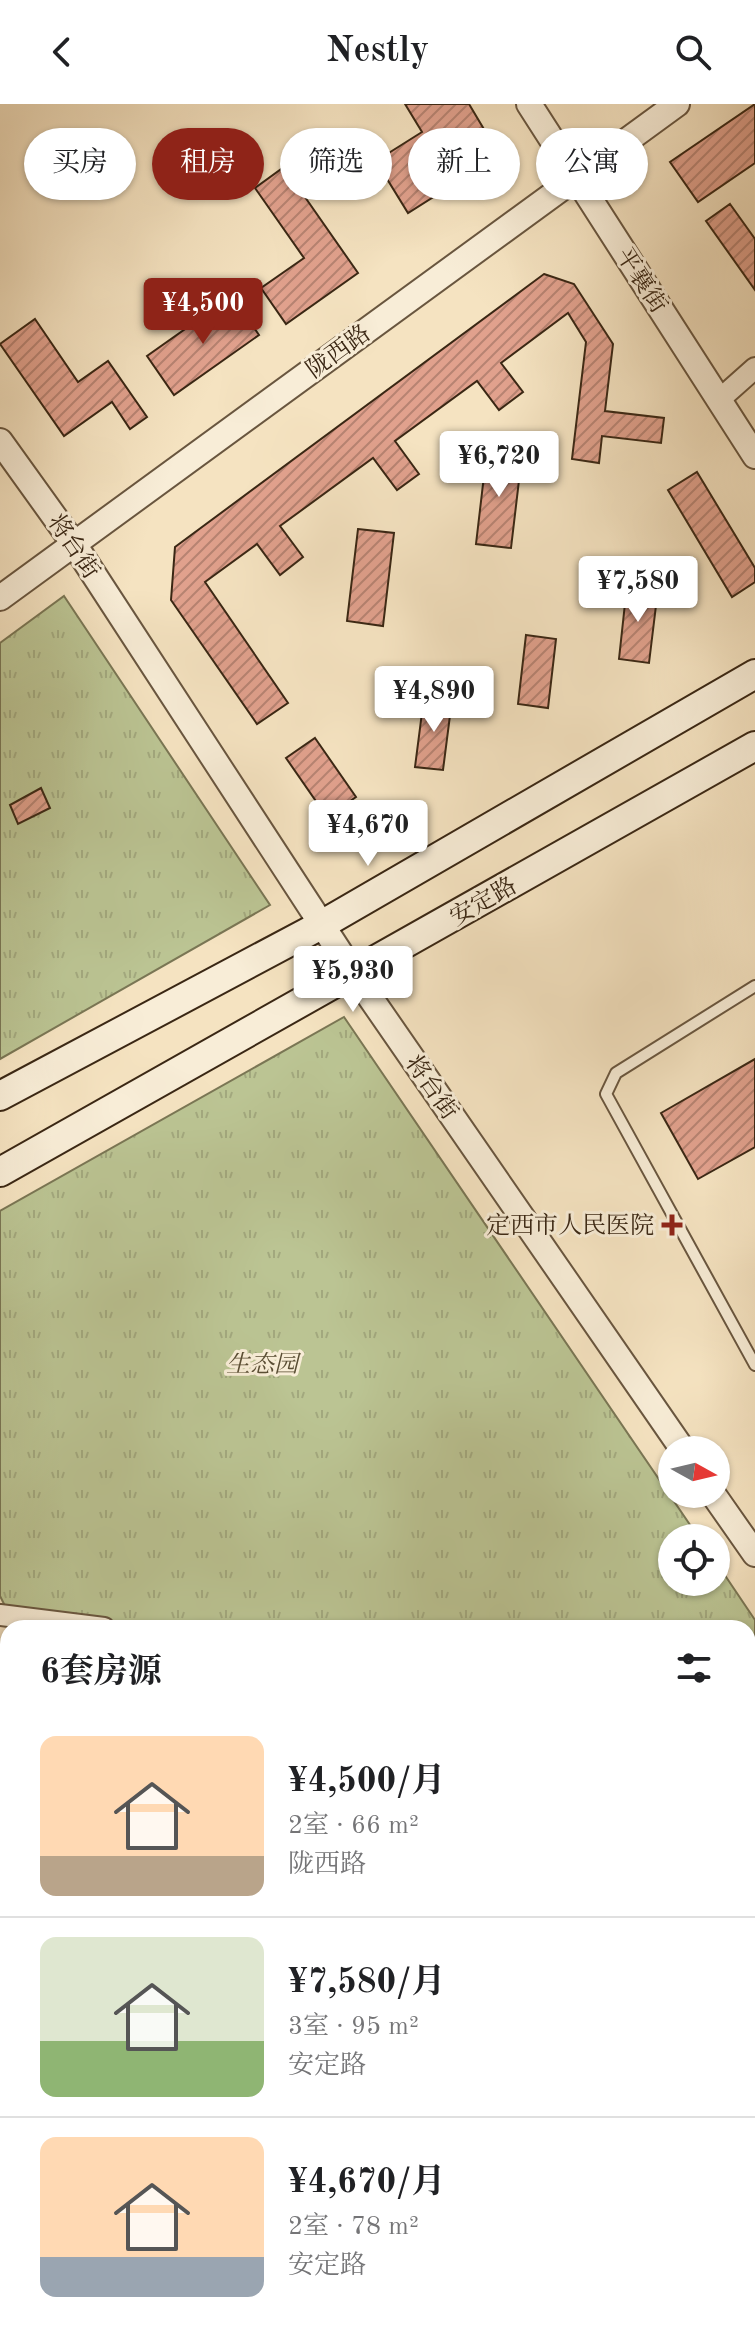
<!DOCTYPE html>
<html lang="zh">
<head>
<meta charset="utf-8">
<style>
  :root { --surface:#fff; --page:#f2f2f2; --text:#202124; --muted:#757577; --line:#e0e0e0; --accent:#8f2418 }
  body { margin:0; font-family:"Old Standard TT","Noto Serif SC",serif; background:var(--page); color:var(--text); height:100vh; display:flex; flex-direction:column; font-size:30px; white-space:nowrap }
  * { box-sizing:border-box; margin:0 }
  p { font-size:26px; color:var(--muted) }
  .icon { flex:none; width:44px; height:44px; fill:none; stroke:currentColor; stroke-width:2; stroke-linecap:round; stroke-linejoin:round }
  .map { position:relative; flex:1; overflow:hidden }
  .drawer { position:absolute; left:0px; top:1516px; width:756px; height:714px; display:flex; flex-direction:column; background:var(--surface); border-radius:24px 24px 0 0; box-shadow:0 2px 6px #0004 }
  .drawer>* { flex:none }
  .guide { position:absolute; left:24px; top:24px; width:708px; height:72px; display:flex; gap:16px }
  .needle { width:52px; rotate:98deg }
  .buttons { position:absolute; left:658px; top:1332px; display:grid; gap:16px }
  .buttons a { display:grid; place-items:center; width:72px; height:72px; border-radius:50%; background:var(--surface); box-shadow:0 2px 6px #0004; font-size:40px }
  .price { position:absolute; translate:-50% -68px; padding:0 18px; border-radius:8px; background:#fff; color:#222; font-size:26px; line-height:52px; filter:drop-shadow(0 2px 4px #0008) }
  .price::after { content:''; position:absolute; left:50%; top:48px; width:24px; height:18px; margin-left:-12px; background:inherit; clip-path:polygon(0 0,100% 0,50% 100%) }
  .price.on { background:var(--accent); color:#fff }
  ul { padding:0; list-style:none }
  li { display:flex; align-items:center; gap:24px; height:200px; padding:0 40px }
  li+li { border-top:2px solid var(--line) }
  li span { display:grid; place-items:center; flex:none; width:224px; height:160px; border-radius:16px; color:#555 }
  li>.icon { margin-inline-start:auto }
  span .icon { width:96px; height:96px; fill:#fffc; stroke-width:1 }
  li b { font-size:34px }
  h2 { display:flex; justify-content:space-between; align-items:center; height:96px; padding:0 40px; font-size:34px }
  .pill { padding:0 28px; border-radius:36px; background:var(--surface); box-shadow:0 2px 6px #0004; font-size:28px; line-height:72px }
  .pill.on { background:var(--accent); color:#fff }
  header { display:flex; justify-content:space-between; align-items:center; height:104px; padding:0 40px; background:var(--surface); font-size:36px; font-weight:800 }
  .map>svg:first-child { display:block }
  .park { fill:url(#park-tufts); stroke:#7a7654; stroke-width:2 }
  .water { fill:url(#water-ripples); stroke:#758176; stroke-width:2 }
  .building { fill:url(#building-hatch); stroke:#3a2714; stroke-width:2 }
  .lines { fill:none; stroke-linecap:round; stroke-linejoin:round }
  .service-casing { stroke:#69563f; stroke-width:14 }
  .minor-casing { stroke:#69563f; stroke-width:24 }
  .tertiary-casing { stroke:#69563f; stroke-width:28 }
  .secondary-casing { stroke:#3a2714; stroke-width:32 }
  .service { stroke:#f8edd7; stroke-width:10 }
  .minor { stroke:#f8edd7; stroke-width:20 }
  .tertiary { stroke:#f8edd7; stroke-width:24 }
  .secondary { stroke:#f8edd7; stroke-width:28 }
  .poi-dot { fill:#8f2418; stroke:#f8edd7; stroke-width:3 }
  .labels { text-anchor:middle; stroke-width:6; stroke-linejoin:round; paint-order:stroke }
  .street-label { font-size:24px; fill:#3a2714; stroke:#f8edd7 }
  .poi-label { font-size:24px; fill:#3a2714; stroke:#f8edd7; text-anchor:end }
  .park-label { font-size:24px; font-style:italic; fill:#5a4e34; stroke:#f8edd7 }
</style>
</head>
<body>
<header><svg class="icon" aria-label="back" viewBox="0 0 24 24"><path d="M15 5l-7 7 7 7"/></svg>Nestly<svg class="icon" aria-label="search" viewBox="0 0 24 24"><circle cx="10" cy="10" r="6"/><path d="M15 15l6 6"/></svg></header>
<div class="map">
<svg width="755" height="2229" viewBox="0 0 755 2229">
  <defs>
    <pattern id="park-tufts" width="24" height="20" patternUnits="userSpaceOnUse" patternTransform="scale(2)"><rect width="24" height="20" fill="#bbc493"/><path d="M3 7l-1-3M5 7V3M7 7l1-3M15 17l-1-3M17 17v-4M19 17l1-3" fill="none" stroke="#a2a87e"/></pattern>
    <pattern id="water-ripples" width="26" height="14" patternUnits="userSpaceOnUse" patternTransform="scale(2)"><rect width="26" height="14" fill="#9dbdb7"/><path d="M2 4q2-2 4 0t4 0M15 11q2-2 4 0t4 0" fill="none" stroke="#88a29c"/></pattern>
    <pattern id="building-hatch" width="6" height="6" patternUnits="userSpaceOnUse" patternTransform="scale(2)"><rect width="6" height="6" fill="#e1a18d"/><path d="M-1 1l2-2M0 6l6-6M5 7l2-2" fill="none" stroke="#b78372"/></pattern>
  </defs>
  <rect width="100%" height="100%" fill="#f5e3c1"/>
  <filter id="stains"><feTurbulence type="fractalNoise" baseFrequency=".0025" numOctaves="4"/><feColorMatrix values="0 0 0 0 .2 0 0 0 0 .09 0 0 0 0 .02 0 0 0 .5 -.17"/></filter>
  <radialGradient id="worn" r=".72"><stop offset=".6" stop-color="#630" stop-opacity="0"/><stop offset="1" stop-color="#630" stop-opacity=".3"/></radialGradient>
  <!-- park -->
  <path class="park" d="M64,492L270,801L0,955V539Z
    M344,913L699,1434H672V1478H716V1458L755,1516V1738L748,1736V1524H16L0,1492V1107Z
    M748,1908L755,1909V2229H384L380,2222H748Z"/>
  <!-- water -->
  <path class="water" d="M0,1618L8,1619V1737L0,1736Z
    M748,1765L755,1767V1884L748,1883Z"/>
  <!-- building -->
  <path class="building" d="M405,0H469L488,32L484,61L408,109L376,57L422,28Z
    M755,0V59L698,98L670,58Z
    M284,63L358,169L286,220L261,184L304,154L255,84Z
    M730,100L755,135V186L706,117Z
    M544,170L574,180L613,240L605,307L664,314L661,339L602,332L599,359L572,355L586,238L568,209L501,259L523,288L499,306L477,277L395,337L419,370L397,386L373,354L280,422L303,453L280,471L257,440L205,478L288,599L257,620L171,496L175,443Z
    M232,192L259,231L174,291L147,252Z
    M35,215L78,278L108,257L147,313L130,325L112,298L64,332L0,240Z
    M487,346L522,351L511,444L476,440Z
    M697,368L755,464V478L732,493L668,386Z
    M358,425L394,429L383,522L347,517Z
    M627,481L658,485L649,559L619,555Z
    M526,531L556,535L548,604L518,600Z
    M424,593L452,596L443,666L415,663Z
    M315,634L356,693L327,713L286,654Z
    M41,684L50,704L18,720L10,701Z
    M755,955V1043L698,1075L661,1009Z
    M0,1838L5,1839L0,1882Z
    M0,2167L8,2168V2229H0Z"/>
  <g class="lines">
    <defs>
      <path id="service" d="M755,882L616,969L606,990L755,1261"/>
      <path id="minor" d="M719,296L755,264
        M0,1511L104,1524
        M748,1670L755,1671
        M0,1787L8,1788
        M0,2124L8,2120"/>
      <path id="tertiary" d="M529,0L755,352
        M0,337L74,440L354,870L683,1346
        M0,494L677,0
        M713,1390L755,1450
        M0,1613L8,1630
        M287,2222L290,2229"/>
      <path id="secondary" d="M0,992L323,820L755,570
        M0,1068L755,642"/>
    </defs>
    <!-- service casing -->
    <use href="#service" class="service-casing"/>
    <!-- minor casing -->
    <use href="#minor" class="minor-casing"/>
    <!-- tertiary casing -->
    <use href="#tertiary" class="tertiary-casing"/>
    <!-- secondary casing -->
    <use href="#secondary" class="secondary-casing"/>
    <!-- service -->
    <use href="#service" class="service"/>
    <!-- minor -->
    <use href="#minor" class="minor"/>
    <!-- tertiary -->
    <use href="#tertiary" class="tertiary"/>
    <!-- secondary -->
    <use href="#secondary" class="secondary"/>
  </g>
  <!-- markers -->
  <path class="poi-dot" d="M668 1109h8v8h8v8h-8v8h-8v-8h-8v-8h8z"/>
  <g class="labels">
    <!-- street labels -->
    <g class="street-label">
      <text transform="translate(642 176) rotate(57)" y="8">平襄街</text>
      <text transform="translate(338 247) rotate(-36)" y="8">陇西路</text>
      <text transform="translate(74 442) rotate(56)" y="8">将台街</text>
      <text transform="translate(483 797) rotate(-30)" y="8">安定路</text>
      <text transform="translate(432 983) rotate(55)" y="8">将台街</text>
    </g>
    <!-- poi labels -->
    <g class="poi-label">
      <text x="654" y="1129">定西市人民医院</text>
    </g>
    <!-- park labels -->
    <g class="park-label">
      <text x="262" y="1268">生态园</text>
    </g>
  </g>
  <rect width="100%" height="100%" filter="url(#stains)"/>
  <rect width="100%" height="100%" fill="url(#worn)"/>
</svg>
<div class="buttons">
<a><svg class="needle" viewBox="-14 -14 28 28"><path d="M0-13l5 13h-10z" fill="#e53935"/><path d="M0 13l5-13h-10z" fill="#757577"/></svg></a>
<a><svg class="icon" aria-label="locate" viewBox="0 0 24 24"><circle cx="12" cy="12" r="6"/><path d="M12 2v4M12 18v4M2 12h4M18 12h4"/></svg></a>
</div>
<b class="price on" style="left:203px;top:242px">¥4,500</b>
<b class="price" style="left:499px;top:395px">¥6,720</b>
<b class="price" style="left:638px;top:520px">¥7,580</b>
<b class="price" style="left:434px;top:630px">¥4,890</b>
<b class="price" style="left:368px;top:764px">¥4,670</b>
<b class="price" style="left:353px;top:910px">¥5,930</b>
<div class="guide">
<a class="pill">买房</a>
<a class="pill on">租房</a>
<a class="pill">筛选</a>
<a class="pill">新上</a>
<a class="pill">公寓</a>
</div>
<section class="drawer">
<h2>6套房源<svg class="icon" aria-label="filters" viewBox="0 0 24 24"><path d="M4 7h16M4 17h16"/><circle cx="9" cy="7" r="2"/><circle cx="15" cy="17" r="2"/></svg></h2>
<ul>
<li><span style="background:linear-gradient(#ffd9b3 75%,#b9a48a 0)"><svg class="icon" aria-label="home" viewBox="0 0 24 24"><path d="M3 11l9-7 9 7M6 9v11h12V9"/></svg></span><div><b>¥4,500/月</b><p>2室 · 66 m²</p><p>陇西路</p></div></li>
<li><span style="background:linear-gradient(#dfe7d0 65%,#8fb573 0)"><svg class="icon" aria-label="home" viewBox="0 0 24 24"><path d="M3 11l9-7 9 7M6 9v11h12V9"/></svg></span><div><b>¥7,580/月</b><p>3室 · 95 m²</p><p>安定路</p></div></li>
<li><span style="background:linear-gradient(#ffd9b3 75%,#9aa5b1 0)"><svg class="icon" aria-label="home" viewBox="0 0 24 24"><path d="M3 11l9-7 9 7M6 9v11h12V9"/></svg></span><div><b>¥4,670/月</b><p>2室 · 78 m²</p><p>安定路</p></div></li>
</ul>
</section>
</div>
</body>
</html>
